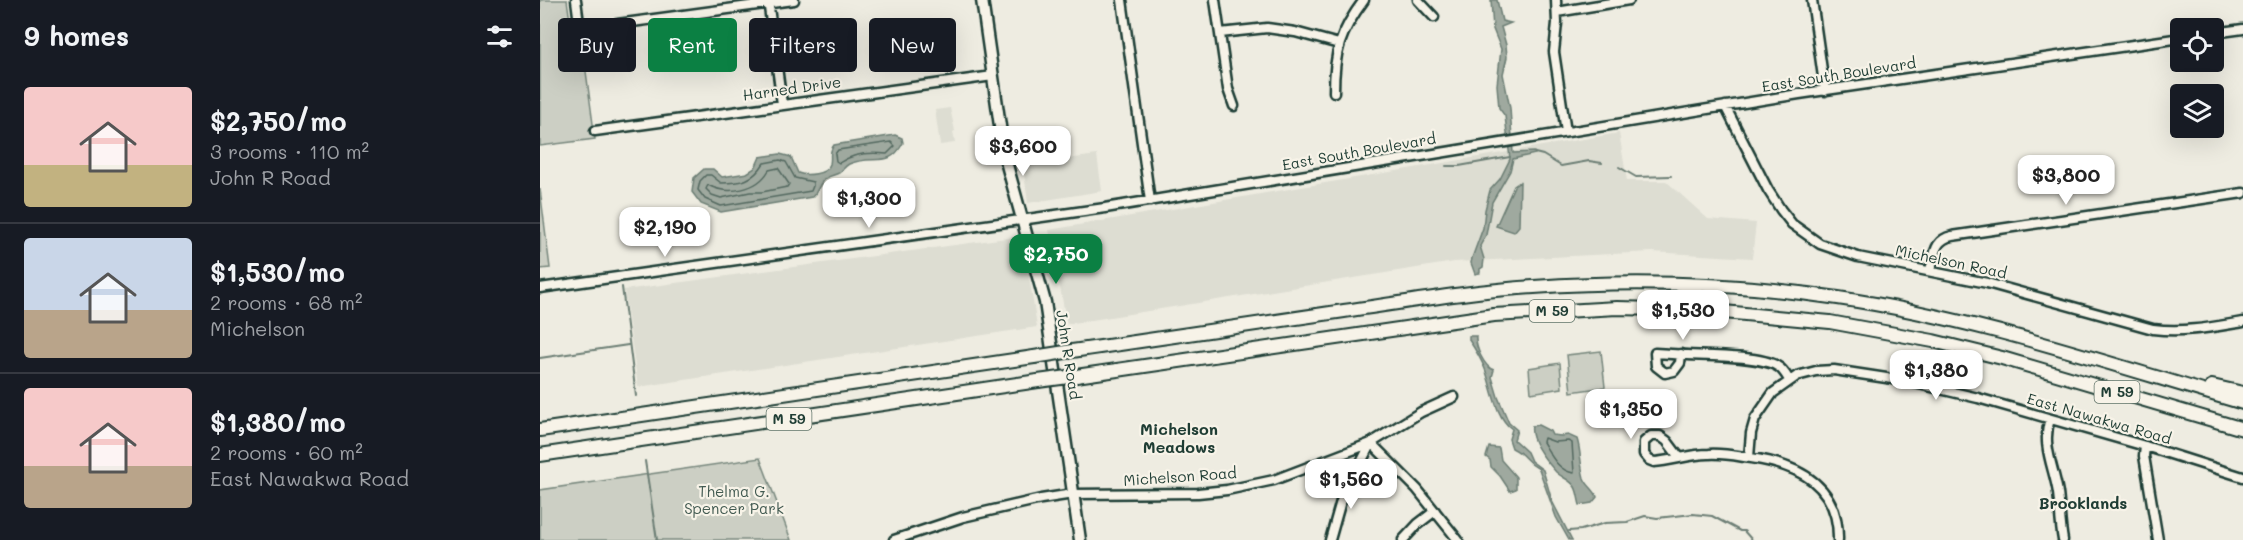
<!DOCTYPE html>
<html lang="en">
<head>
<meta charset="utf-8">
<style>
  :root { --surface:#171b24; --page:#242831; --text:#f1f3f6; --muted:#9ea1a6; --line:#363941; --accent:#0b8043 }
  body { margin:0; font-family:Mali,sans-serif; background:var(--page); color:var(--text); height:100vh; display:flex; flex-direction:column; font-size:22px; white-space:nowrap }
  * { box-sizing:border-box; margin:0 }
  p { font-size:20px; color:var(--muted) }
  .icon { flex:none; width:33px; height:33px; fill:none; stroke:currentColor; stroke-width:2; stroke-linecap:round; stroke-linejoin:round }
  .map { position:relative; flex:1; overflow:hidden }
  .panel { display:flex; flex-direction:column; background:var(--surface); width:540px }
  .panel>* { flex:none }
  .banner { position:absolute; left:18px; top:18px; width:570px; height:54px; display:flex; gap:12px }
  .fabs { position:absolute; left:1630px; top:18px; display:grid; gap:12px }
  .fabs a { display:grid; place-items:center; width:54px; height:54px; border-radius:6px; background:var(--surface); box-shadow:0 6px 24px #0002; font-size:30px }
  .price { position:absolute; translate:-50% -51px; padding:0 14px; border-radius:12px; background:#fff; color:#222; font-size:20px; line-height:39px; filter:drop-shadow(0 2px 3px #0008) }
  .price::after { content:''; position:absolute; left:50%; top:36px; width:18px; height:14px; margin-left:-9px; background:inherit; clip-path:polygon(0 0,100% 0,50% 100%) }
  .price.active { background:var(--accent); color:#fff }
  ul { padding:0; list-style:none }
  li { display:flex; align-items:center; gap:18px; height:150px; padding:0 24px }
  li+li { border-top:2px solid var(--line) }
  li span { display:grid; place-items:center; flex:none; width:168px; height:120px; border-radius:6px; color:#555 }
  li>.icon { margin-inline-start:auto }
  span .icon { width:72px; height:72px; fill:#fffc; stroke-width:1 }
  li b { font-size:26px }
  h2 { display:flex; justify-content:space-between; align-items:center; height:72px; padding:0 24px; font-size:26px }
  .pill { padding:0 21px; border-radius:6px; background:var(--surface); box-shadow:0 6px 24px #0002; font-size:21px; line-height:54px }
  .pill.active { background:var(--accent); color:#fff }
  main { display:flex; flex:1; min-height:0 }
  .map>svg:first-child { display:block }
  .built { fill:#ddddd2 }
  .green { fill:#cccfc4; stroke:#76867c; stroke-width:1.5 }
  .water { fill:#9fa99f; stroke:#6c7e74; stroke-width:1.5 }
  .lines { fill:none; stroke-linecap:round; stroke-linejoin:round }
  .shore { stroke:#52685f; stroke-width:1.5 }
  .stream { stroke:#6c7e74; stroke-width:2 }
  .minor-casing { stroke:#1f3d34; stroke-width:13 }
  .major-casing { stroke:#1f3d34; stroke-width:15 }
  .highway-casing { stroke:#1f3d34; stroke-width:16 }
  .minor { stroke:#f7f3e8; stroke-width:8 }
  .major { stroke:#f7f3e8; stroke-width:10 }
  .highway { stroke:#f7f3e8; stroke-width:12 }
  .highway-bridge-casing { stroke:#1f3d34; stroke-width:16; stroke-linecap:butt }
  .highway-bridge { stroke:#f7f3e8; stroke-width:12 }
  .labels { text-anchor:middle; stroke-width:4.5; stroke-linejoin:round; paint-order:stroke }
  .shield { fill:#f7f3e8; stroke:#60746a; stroke-width:1.5 }
  .shield-label { font-size:14px; font-weight:bold; fill:#1f3d34 }
  .street-label { font-size:15px; fill:#1f3d34; stroke:#f7f3e8 }
  .park-label { font-size:15px; fill:#425a51; stroke:#f7f3e8 }
  .neighbourhood-label { font-size:16px; font-weight:bold; fill:#1f3d34; stroke:#f7f3e8 }
</style>
</head>
<body>
<main>
<section class="panel">
<h2>9 homes<svg class="icon" aria-label="filters" viewBox="0 0 24 24"><path d="M4 7h16M4 17h16"/><circle cx="9" cy="7" r="2"/><circle cx="15" cy="17" r="2"/></svg></h2>
<ul>
<li><span style="background:linear-gradient(#f6c9c9 65%,#c2b280 0)"><svg class="icon" aria-label="home" viewBox="0 0 24 24"><path d="M3 11l9-7 9 7M6 9v11h12V9"/></svg></span><div><b>$2,750/mo</b><p>3 rooms · 110 m²</p><p>John R Road</p></div></li>
<li><span style="background:linear-gradient(#c9d6e8 60%,#b9a48a 0)"><svg class="icon" aria-label="home" viewBox="0 0 24 24"><path d="M3 11l9-7 9 7M6 9v11h12V9"/></svg></span><div><b>$1,530/mo</b><p>2 rooms · 68 m²</p><p>Michelson</p></div></li>
<li><span style="background:linear-gradient(#f6c9c9 65%,#b9a48a 0)"><svg class="icon" aria-label="home" viewBox="0 0 24 24"><path d="M3 11l9-7 9 7M6 9v11h12V9"/></svg></span><div><b>$1,380/mo</b><p>2 rooms · 60 m²</p><p>East Nawakwa Road</p></div></li>
</ul>
</section>
<div class="map">
<svg width="1703" height="540" viewBox="0 0 1703 540">
  <rect width="100%" height="100%" fill="#eeece1"/>
  <filter id="ink" filterUnits="userSpaceOnUse"><feTurbulence type="fractalNoise" baseFrequency=".0167" numOctaves="2"/><feDisplacementMap in="SourceGraphic" scale="12" xChannelSelector="R" yChannelSelector="G"/><feConvolveMatrix kernelMatrix="1 2 1 2 8 2 1 2 1" color-interpolation-filters="sRGB"/></filter>
  <g filter="url(#ink)">
    <!-- built -->
    <path class="built" d="M410,108L415,131L413,132L415,143L400,145L395,110Z
      M1079,133L1087,181H1126L1168,219L1216,223L1212,258L1112,252L914,262L527,324L509,230Z
      M557,155L562,191L488,203L483,165Z
      M474,237L486,257L497,327L98,387L84,290Z"/>
    <!-- green -->
    <path class="green" d="M0,0H27L32,35L41,34L55,139L0,146Z
      M0,189L10,268L0,269Z
      M1061,351L1065,387L1031,392L1027,355Z
      M1020,363L1022,388L991,393L989,368Z
      M220,458L251,540H0V490Z"/>
    <!-- water -->
    <path class="water" d="M951,0H957L962,21L971,23L961,27L966,45L967,57L963,74L970,108L973,153L994,152L995,154L973,159L970,171L952,202L946,235L940,246L944,259L943,267L940,269V273L935,274L931,263L932,258L943,228L945,210L950,190L960,179L970,159L965,116L959,108L957,85L961,49L953,29Z
      M355,135L362,138L363,143C349,170 333,153 309,164C305,166 303,170 299,173C293,176 286,176 282,182C278,187 278,192 272,197L181,212L161,204L152,192L154,178L164,169H173L182,177L207,173L215,168L220,157L240,154L251,157L258,173C266,176 287,175 290,164C292,155 288,153 294,145Z
      M980,182L979,226L974,232L956,226L974,186Z
      M929,336H936C935,347 944,367 954,370L952,377L958,397L969,423L977,430L974,440L987,452L991,461L1003,470L1012,501L1032,540H1029L1016,517L999,469C984,461 987,455 972,448L969,439L972,429C955,417 952,387 945,369C941,359 935,349 929,340Z
      M998,425L1010,431L1012,435L1021,436L1028,435L1037,439C1041,451 1040,464 1044,478C1047,486 1055,490 1057,497L1052,503L1040,505C1038,499 1038,492 1035,487C1030,479 1022,478 1016,472C1007,462 989,440 992,426Z
      M949,447L959,448L961,460L976,477V489L970,491L960,476L951,467L950,460L946,457Z"/>
    <g class="lines">
      <!-- shore -->
      <path class="shore" d="M351,142L355,146L347,154C331,152 313,153 299,163L296,161L295,154L298,150Z
        M240,160L246,162L255,178L273,182V186L271,191L181,206L165,199L158,190L160,181L166,175H171L181,183C201,183 213,181 224,163Z
        M238,168L249,184L247,187L222,192H210L181,198L172,195L166,189L168,185C188,196 218,190 229,170Z
        M1004,438L1015,442L1028,441L1032,443L1034,473C1018,471 1011,455 1003,442Z"/>
      <!-- stream -->
      <path class="stream" d="M995,153L1003,155L1021,166L1049,161L1062,163
        M906,166H919L970,157
        M1079,167L1096,177L1131,176
        M82,287L96,396
        M0,358L88,345
        M105,461L117,540
        M1029,531L1041,530L1065,523L1087,522L1105,516L1117,518L1153,514L1172,516L1200,531H1204L1212,540"/>
      <defs>
        <path id="minor" d="M36,0L39,23L48,28L254,0
          M228,0L242,104
          M582,0L610,201
          M675,0L688,89L694,106
          M878,0L894,17
          M1016,0L1017,23L1014,52L1026,132
          M1272,0L1285,91
          M1017,12L1089,0
          M680,33L727,28L755,32L799,44
          M1674,33L1703,29
          M794,92C794,52 800,32 824,0
          M1185,106L1228,190L1241,210L1252,224L1280,244L1318,257L1447,283L1613,329C1644,333 1673,327 1703,322
          M55,131L453,76
          M1390,270C1395,254 1394,240 1412,236L1703,193
          M0,288L565,208L1259,94L1641,38
          M1141,354L1140,363L1134,371L1125,373L1116,366L1115,353L1148,355C1169,356 1221,356 1237,366C1243,369 1246,375 1249,380
          M1510,419C1501,445 1514,467 1518,493C1520,509 1520,524 1523,540
          M1605,446L1604,456L1618,540
          M1139,457L1127,441L1120,436H1111L1104,442V454L1109,460L1114,462C1132,461 1150,454 1169,454C1183,453 1197,456 1211,458C1259,465 1299,485 1298,540
          M1209,457L1211,433L1215,419L1233,393L1257,376L1276,371L1294,370L1366,381L1438,398L1605,446L1703,477
          M354,540L423,517L501,499L533,494L658,493L687,490L734,480L831,443L881,412L914,397
          M790,540L801,501L831,443L877,489L918,540
          M863,540L878,524L895,511"/>
        <path id="major" d="M442,0L464,154L505,302L540,540"/>
        <path id="highway" d="M532,351C623,338 714,324 804,311C867,302 930,291 994,287C1095,280 1198,283 1298,298C1436,318 1569,364 1703,403
          M536,376L954,315L1077,308L1163,310L1290,322L1393,341L1462,358L1703,429
          M1672,386L1703,393
          M0,430L494,357
          M0,455L498,381"/>
      </defs>
      <!-- minor casing -->
      <use href="#minor" class="minor-casing"/>
      <!-- major casing -->
      <use href="#major" class="major-casing"/>
      <!-- highway casing -->
      <use href="#highway" class="highway-casing"/>
      <!-- minor -->
      <use href="#minor" class="minor"/>
      <!-- major -->
      <use href="#major" class="major"/>
      <!-- highway -->
      <use href="#highway" class="highway"/>
      <defs>
        <path id="highway-bridge" d="M494,357L532,351
          M498,381L536,376"/>
      </defs>
      <!-- highway-bridge casing -->
      <use href="#highway-bridge" class="highway-bridge-casing"/>
      <!-- highway-bridge -->
      <use href="#highway-bridge" class="highway-bridge"/>
    </g>
  </g>
  <g class="labels">
    <!-- shield labels -->
    <g class="shield">
      <rect x="989.5" y="300" width="45" height="22" rx="4.5"/>
      <rect x="1554.5" y="381" width="45" height="22" rx="4.5"/>
      <rect x="226.5" y="408" width="45" height="22" rx="4.5"/>
    </g>
    <g class="shield-label">
      <text x="1012" y="316">M 59</text>
      <text x="1577" y="397">M 59</text>
      <text x="249" y="424">M 59</text>
    </g>
    <!-- street labels -->
    <g class="street-label">
      <text transform="translate(1299 75) rotate(-9)" y="5">East South Boulevard</text>
      <text transform="translate(252 89) rotate(-8)" y="5">Harned Drive</text>
      <text transform="translate(819 152) rotate(-10)" y="5">East South Boulevard</text>
      <text transform="translate(1411 262) rotate(12)" y="5">Michelson Road</text>
      <text transform="translate(528 355) rotate(81)" y="5">John R Road</text>
      <text transform="translate(1559 419) rotate(16)" y="5">East Nawakwa Road</text>
      <text transform="translate(640 477) rotate(-4)" y="5">Michelson Road</text>
    </g>
    <!-- park labels -->
    <g class="park-label">
      <text x="194" y="497">Thelma G.<tspan x="194" dy="17">Spencer Park</tspan></text>
    </g>
    <!-- neighbourhood labels -->
    <g class="neighbourhood-label">
      <text x="639" y="435">Michelson<tspan x="639" dy="18">Meadows</tspan></text>
      <text x="1543" y="509">Brooklands</text>
    </g>
  </g>
</svg>
<div class="fabs">
<a><svg class="icon" aria-label="locate" viewBox="0 0 24 24"><circle cx="12" cy="12" r="6"/><path d="M12 2v4M12 18v4M2 12h4M18 12h4"/></svg></a>
<a><svg class="icon" aria-label="layers" viewBox="0 0 24 24"><path d="M12 4l9 5-9 5-9-5zM3 14l9 5 9-5"/></svg></a>
</div>
<b class="price" style="left:483px;top:177px">$3,600</b>
<b class="price" style="left:1526px;top:206px">$3,800</b>
<b class="price" style="left:329px;top:229px">$1,300</b>
<b class="price" style="left:125px;top:258px">$2,190</b>
<b class="price active" style="left:516px;top:285px">$2,750</b>
<b class="price" style="left:1143px;top:341px">$1,530</b>
<b class="price" style="left:1396px;top:401px">$1,380</b>
<b class="price" style="left:1091px;top:440px">$1,350</b>
<b class="price" style="left:811px;top:510px">$1,560</b>
<div class="banner">
<a class="pill">Buy</a>
<a class="pill active">Rent</a>
<a class="pill">Filters</a>
<a class="pill">New</a>
</div>
</div>
</main>
</body>
</html>
